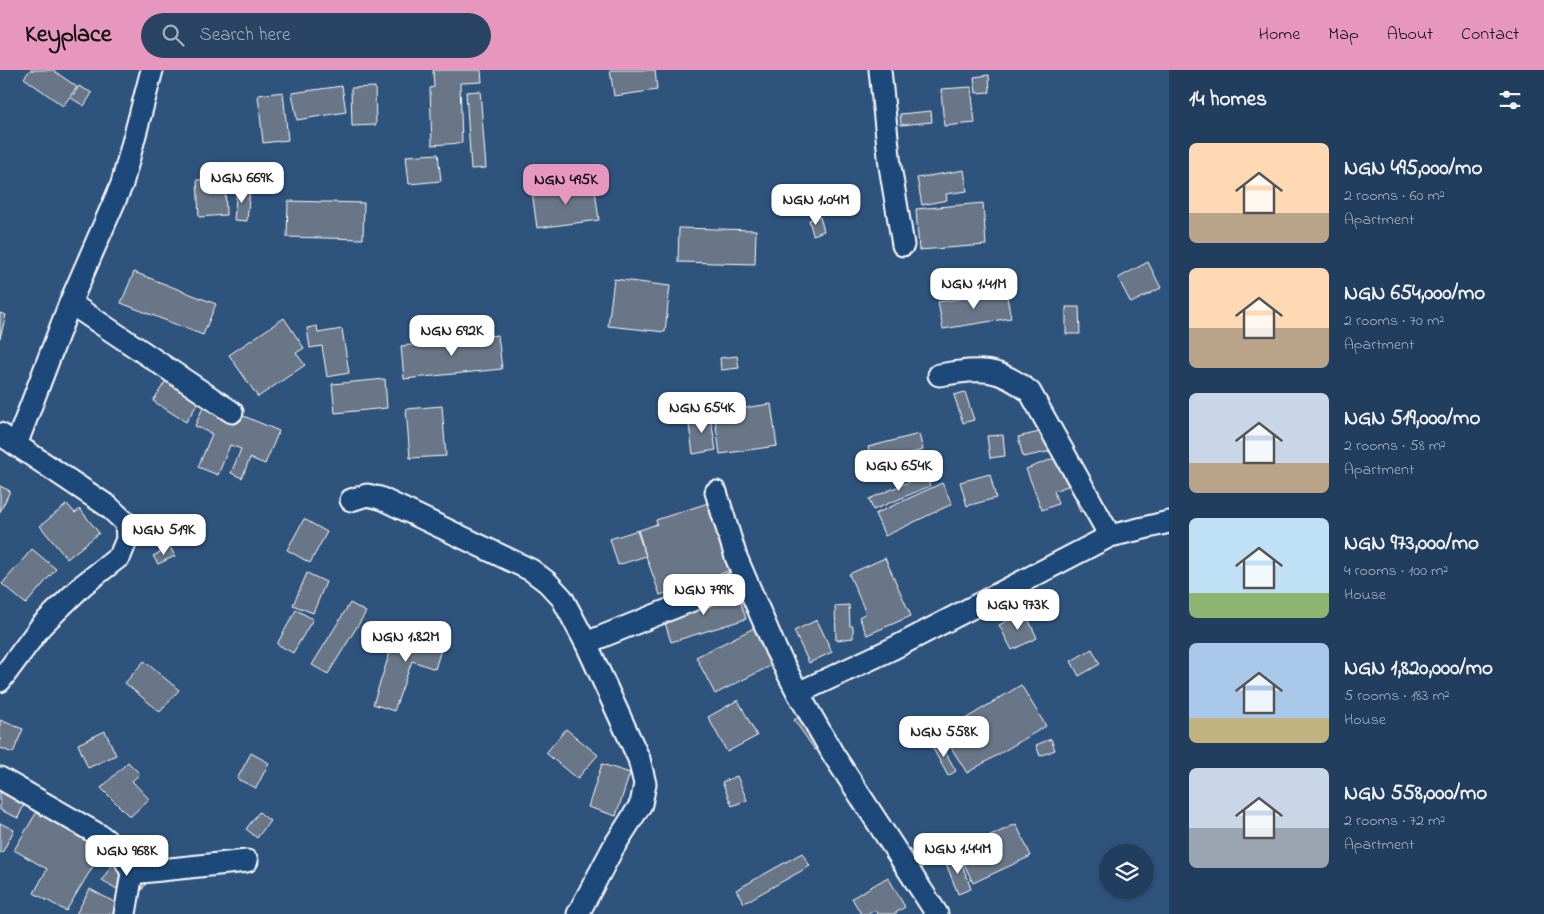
<!DOCTYPE html>
<html lang="en">
<head>
<meta charset="utf-8">
<style>
  :root { --surface:#223e5e; --page:#2a4564; --text:#f1f3f6; --muted:#a2aebc; --line:#3f5773; --accent:#e797bd }
  body { margin:0; font-family:"Indie Flower",sans-serif; background:var(--page); color:var(--text); height:100vh; display:flex; flex-direction:column; font-size:19px; white-space:nowrap }
  * { box-sizing:border-box; margin:0 }
  p { font-size:16px; color:var(--muted) }
  .icon { flex:none; width:28px; height:28px; fill:none; stroke:currentColor; stroke-width:2; stroke-linecap:round; stroke-linejoin:round }
  .map { position:relative; flex:1; overflow:hidden }
  .panel { display:flex; flex-direction:column; background:var(--surface); width:375px }
  .panel>* { flex:none }
  .controls { position:absolute; left:1099px; top:774px; display:grid; gap:10px }
  .controls a { display:grid; place-items:center; width:55px; height:55px; border-radius:50%; background:var(--surface); box-shadow:0 1px 4px #0004,0 0 0 1px var(--line); font-size:25px }
  .price { position:absolute; translate:-50% -42px; padding:0 11px; border-radius:10px; background:#fff; color:#222; font-size:16px; line-height:32px; filter:drop-shadow(0 1px 2px #0008) }
  .price::after { content:''; position:absolute; left:50%; top:30px; width:15px; height:11px; margin-left:-8px; background:inherit; clip-path:polygon(0 0,100% 0,50% 100%) }
  .price.on { background:var(--accent); color:#111 }
  ul { padding:0; list-style:none }
  li { display:flex; align-items:center; gap:15px; height:125px; padding:0 20px }
  li span { display:grid; place-items:center; flex:none; width:140px; height:100px; border-radius:8px; color:#555 }
  li>.icon { margin-inline-start:auto }
  span .icon { width:60px; height:60px; fill:#fffc; stroke-width:1 }
  li b { font-size:21px }
  h2 { display:flex; justify-content:space-between; align-items:center; height:60px; padding:0 20px; font-size:21px }
  header { display:flex; align-items:center; gap:30px; box-sizing:border-box; height:70px; padding:0 25px; background:var(--accent); color:#111 }
  header strong { font-size:24px }
  nav { display:flex; gap:28px; margin-inline-start:auto; font-size:18px }
  .search { width:350px; height:45px; background:var(--page); display:flex; align-items:center; gap:12px; box-sizing:border-box; padding:0 18px; border-radius:28px; color:var(--muted); font-size:19px }
  main { display:flex; flex:1; min-height:0 }
  .map>svg:first-child { display:block }
  .building { fill:#697688; stroke:#fff }
  .lines { fill:none; stroke-linecap:round; stroke-linejoin:round }
  .street-casing { stroke:#fff; stroke-width:25 }
  .street { stroke:#1f4a7a; stroke-width:21 }
</style>
</head>
<body>
<header>
<strong>Keyplace</strong>
<div class="search"><svg class="icon" aria-label="search" viewBox="0 0 24 24"><circle cx="10" cy="10" r="6"/><path d="M15 15l6 6"/></svg>Search here</div>
<nav><a>Home</a><a>Map</a><a>About</a><a>Contact</a></nav>
</header>
<main>
<div class="map">
<svg width="1169" height="844" viewBox="0 0 1169 844">
  <rect width="100%" height="100%" fill="#2e537d"/>
  <filter id="ink" filterUnits="userSpaceOnUse"><feTurbulence type="fractalNoise" baseFrequency=".02" numOctaves="2"/><feDisplacementMap in="SourceGraphic" scale="10" xChannelSelector="R" yChannelSelector="G"/><feConvolveMatrix kernelMatrix="1 2 1 2 8 2 1 2 1" color-interpolation-filters="sRGB"/></filter>
  <g filter="url(#ink)">
    <!-- building -->
    <path class="building" d="M30,0H53L77,17L63,36L24,8Z
      M433,0H481L482,12L460,13L462,73L432,75L430,18L434,17Z
      M610,0H655L657,20L614,26Z
      M989,5L990,22L976,23L974,7Z
      M79,16L92,23L84,36L71,28Z
      M342,16L346,42L297,50L292,23Z
      M375,17L376,55L352,56L351,18Z
      M971,17L975,53L944,56L941,19Z
      M480,21L486,98L471,99L466,22Z
      M283,22L288,70L263,73L258,25Z
      M931,41L932,52L901,55L900,44Z
      M438,84L441,111L409,114L406,86Z
      M964,100L967,121L946,124L947,130L922,135L917,108Z
      M225,108L226,145L199,147L197,110Z
      M594,113L599,150L537,158L532,121Z
      M237,118L250,119L247,151L234,150Z
      M288,131L364,133L363,169L287,167Z
      M983,133L986,175L919,180L916,139Z
      M820,147L824,161L813,165L809,150Z
      M679,158L756,160L755,194L678,192Z
      M1148,192L1161,218L1131,233L1118,208Z
      M134,202L216,234L203,265L121,233Z
      M614,209L670,216L665,262L608,256Z
      M1006,222L1011,248L943,259L938,232Z
      M1066,237H1079L1080,264H1066Z
      M0,243L6,245L0,268Z
      M284,248L304,278L296,283L305,295L258,327L229,285Z
      M317,256L318,263L342,259L349,303L327,307L322,276L310,278L307,258Z
      M498,265L502,299L404,309L401,276Z
      M737,286L739,298L721,300L720,288Z
      M172,301L205,322L186,352L153,331Z
      M385,309L387,338L335,343L332,314Z
      M965,322L974,350L963,353L954,325Z
      M206,330L279,361L265,394L250,388L242,408L231,403L241,379L230,375L218,405L198,397L212,364L195,356Z
      M771,334L777,376L720,384L714,342Z
      M442,336L446,386L410,388L406,339Z
      M710,344L716,380L693,384L688,348Z
      M1048,360L1052,381L1023,387L1018,367Z
      M919,364L923,380L872,393L868,377Z
      M1003,365L1005,386L990,388L987,366Z
      M1071,382L1092,438L1080,442L1070,415L1054,421L1058,434L1042,440L1026,399Z
      M990,404L996,428L967,436L960,412Z
      M925,405L930,416L873,440L869,429Z
      M942,413L952,434L885,466L875,444Z
      M0,416L10,421L0,442Z
      M711,432L734,499L660,525L637,461L657,454L656,450Z
      M67,434L75,443L80,439L99,463L67,489L40,456Z
      M304,449L327,462L310,493L287,480Z
      M638,460L646,486L618,495L610,469Z
      M170,477L175,486L158,494L153,486Z
      M32,479L56,499L26,534L2,514Z
      M885,488L911,546L867,565L859,547L866,543L849,504Z
      M307,503L326,512L313,543L293,535Z
      M737,520L746,549L671,572L662,543Z
      M350,533L366,542L328,604L312,595Z
      M849,535L850,556H853V568L836,570L835,536Z
      M296,540L313,549L293,583L277,574Z
      M1025,542L1037,568L1012,580L999,555Z
      M817,550L832,582L809,593L794,561Z
      M762,554L780,591L715,624L696,587Z
      M399,555L444,570L435,599L412,591L394,641L373,634Z
      M1092,579L1100,594L1079,606L1071,591Z
      M144,591L179,620L160,642L125,613Z
      M1021,615L1046,656L967,703L942,663Z
      M738,630L757,666L727,682L708,647Z
      M812,638L832,667L815,680L794,650Z
      M0,650L23,659L13,683L0,678Z
      M566,659L598,685L577,709L546,683Z
      M105,661L116,685L88,698L78,674Z
      M1051,669L1055,680L1040,686L1036,675Z
      M939,671L956,701L948,706L931,675Z
      M251,683L269,693L256,718L237,709Z
      M128,692L140,704L132,711L149,729L130,747L101,718Z
      M602,694L630,703L616,746L588,737Z
      M0,705L31,719L18,748L0,740Z
      M737,706L747,730L732,736L722,712Z
      M44,730L104,778L66,841L34,823L47,799L14,780Z
      M259,742L270,751L257,768L246,759Z
      M0,753L14,760L2,783L0,782Z
      M1016,754L1031,786L973,813L958,781Z
      M802,783L810,796L744,833L736,820Z
      M119,784L152,805L135,830L102,810Z
      M959,786L971,819L958,824L945,791Z
      M888,807L905,837L894,844H877L875,840L868,844H861L852,828Z
      M90,819L125,838L122,844H76Z"/>
    <g class="lines">
      <defs>
        <path id="street" d="M880,0L890,96L903,175
          M70,233L232,342
          M939,305C979,299 996,295 1030,322L1110,466
          M0,364L109,437L126,453L127,469L120,486L83,515L41,556L0,611
          M16,375L70,233L122,114L152,0
          M716,422L736,487L776,580L798,623L833,684L937,844
          M351,430L367,425L380,428L531,500L547,512L562,528L586,573L639,689L645,714L641,734L613,778L578,844
          M586,573L745,509
          M798,623L894,578L1110,466L1169,452
          M0,708L101,766L121,782L132,803L125,844
          M132,803L247,791"/>
      </defs>
      <!-- street casing -->
      <use href="#street" class="street-casing"/>
      <!-- street -->
      <use href="#street" class="street"/>
    </g>
  </g>
</svg>
<div class="controls">
<a><svg class="icon" aria-label="layers" viewBox="0 0 24 24"><path d="M12 4l9 5-9 5-9-5zM3 14l9 5 9-5"/></svg></a>
</div>
<b class="price" style="left:242px;top:134px">NGN 669K</b>
<b class="price on" style="left:566px;top:136px">NGN 495K</b>
<b class="price" style="left:816px;top:156px">NGN 1.04M</b>
<b class="price" style="left:974px;top:240px">NGN 1.41M</b>
<b class="price" style="left:452px;top:287px">NGN 692K</b>
<b class="price" style="left:702px;top:364px">NGN 654K</b>
<b class="price" style="left:899px;top:422px">NGN 654K</b>
<b class="price" style="left:164px;top:486px">NGN 519K</b>
<b class="price" style="left:704px;top:546px">NGN 799K</b>
<b class="price" style="left:1018px;top:561px">NGN 973K</b>
<b class="price" style="left:406px;top:593px">NGN 1.82M</b>
<b class="price" style="left:944px;top:688px">NGN 558K</b>
<b class="price" style="left:958px;top:805px">NGN 1.44M</b>
<b class="price" style="left:127px;top:807px">NGN 968K</b>
</div>
<section class="panel">
<h2>14 homes<svg class="icon" aria-label="filters" viewBox="0 0 24 24"><path d="M4 7h16M4 17h16"/><circle cx="9" cy="7" r="2"/><circle cx="15" cy="17" r="2"/></svg></h2>
<ul>
<li><span style="background:linear-gradient(#ffd9b3 70%,#b9a48a 0)"><svg class="icon" aria-label="home" viewBox="0 0 24 24"><path d="M3 11l9-7 9 7M6 9v11h12V9"/></svg></span><div><b>NGN 495,000/mo</b><p>2 rooms · 60 m²</p><p>Apartment</p></div></li>
<li><span style="background:linear-gradient(#ffd9b3 60%,#b9a48a 0)"><svg class="icon" aria-label="home" viewBox="0 0 24 24"><path d="M3 11l9-7 9 7M6 9v11h12V9"/></svg></span><div><b>NGN 654,000/mo</b><p>2 rooms · 70 m²</p><p>Apartment</p></div></li>
<li><span style="background:linear-gradient(#c9d6e8 70%,#b9a48a 0)"><svg class="icon" aria-label="home" viewBox="0 0 24 24"><path d="M3 11l9-7 9 7M6 9v11h12V9"/></svg></span><div><b>NGN 519,000/mo</b><p>2 rooms · 58 m²</p><p>Apartment</p></div></li>
<li><span style="background:linear-gradient(#bfe0f5 75%,#8fb573 0)"><svg class="icon" aria-label="home" viewBox="0 0 24 24"><path d="M3 11l9-7 9 7M6 9v11h12V9"/></svg></span><div><b>NGN 973,000/mo</b><p>4 rooms · 100 m²</p><p>House</p></div></li>
<li><span style="background:linear-gradient(#a9c7e8 75%,#c2b280 0)"><svg class="icon" aria-label="home" viewBox="0 0 24 24"><path d="M3 11l9-7 9 7M6 9v11h12V9"/></svg></span><div><b>NGN 1,820,000/mo</b><p>5 rooms · 183 m²</p><p>House</p></div></li>
<li><span style="background:linear-gradient(#c9d6e8 60%,#9aa5b1 0)"><svg class="icon" aria-label="home" viewBox="0 0 24 24"><path d="M3 11l9-7 9 7M6 9v11h12V9"/></svg></span><div><b>NGN 558,000/mo</b><p>2 rooms · 72 m²</p><p>Apartment</p></div></li>
</ul>
</section>
</main>
</body>
</html>
